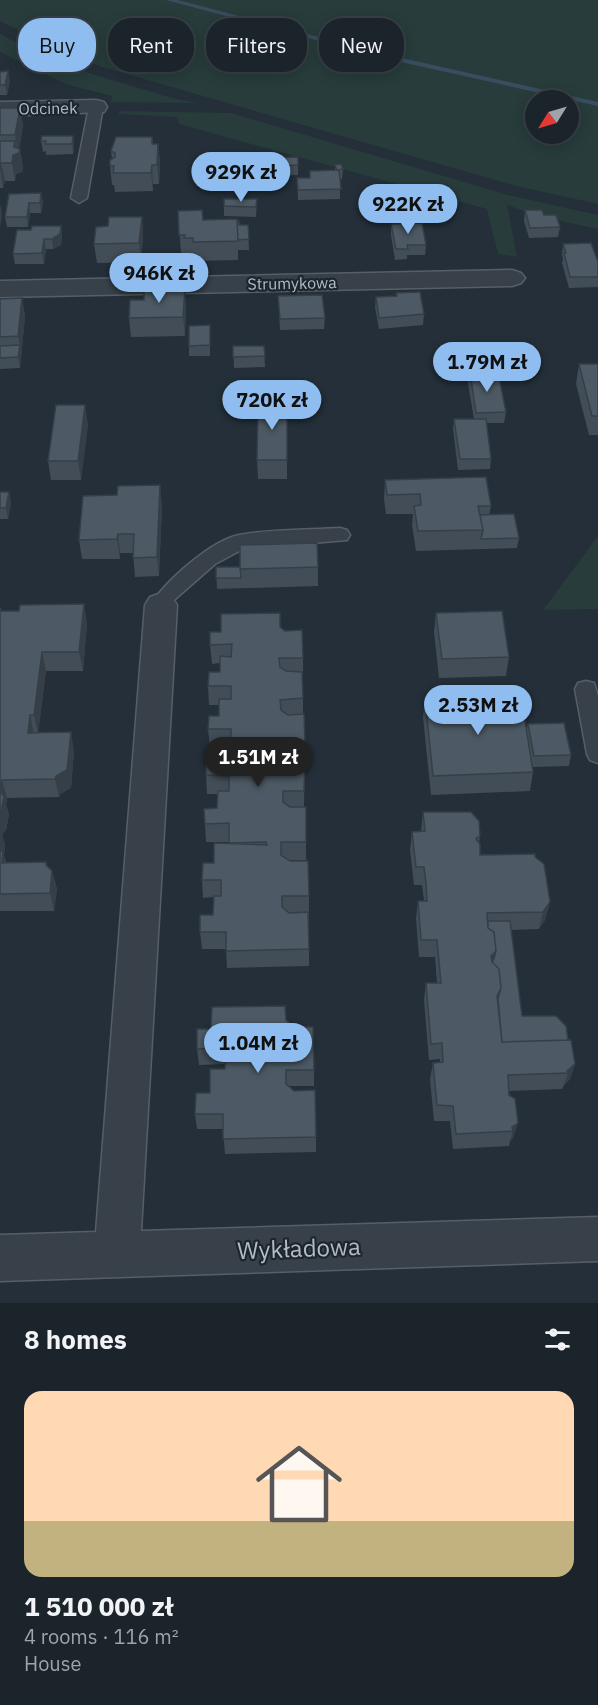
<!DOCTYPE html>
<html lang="en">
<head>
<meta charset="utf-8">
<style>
  :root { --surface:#1b232b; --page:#282f37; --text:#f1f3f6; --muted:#a0a4a9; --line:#394047; --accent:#8fbdef }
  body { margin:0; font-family:"IBM Plex Sans",sans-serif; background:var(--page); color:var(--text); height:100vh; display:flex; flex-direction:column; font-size:22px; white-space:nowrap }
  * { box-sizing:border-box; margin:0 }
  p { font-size:20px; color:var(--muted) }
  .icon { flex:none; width:33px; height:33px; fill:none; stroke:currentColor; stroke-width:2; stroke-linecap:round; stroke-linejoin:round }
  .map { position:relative; height:1303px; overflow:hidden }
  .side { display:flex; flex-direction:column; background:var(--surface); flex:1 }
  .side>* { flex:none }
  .banner { position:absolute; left:18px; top:18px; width:562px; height:54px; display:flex; gap:12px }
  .needle { width:39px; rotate:233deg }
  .controls { position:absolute; left:525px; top:90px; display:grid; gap:12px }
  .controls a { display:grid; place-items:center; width:54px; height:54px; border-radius:50%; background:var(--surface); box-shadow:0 3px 15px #0003,0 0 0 2px var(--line); font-size:30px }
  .price { position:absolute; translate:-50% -51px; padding:0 14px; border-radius:21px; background:var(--accent); color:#111; font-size:20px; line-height:39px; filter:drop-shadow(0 2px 3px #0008) }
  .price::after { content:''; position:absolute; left:50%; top:36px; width:18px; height:14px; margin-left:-9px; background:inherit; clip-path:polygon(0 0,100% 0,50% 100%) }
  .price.on { background:#222; color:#fff }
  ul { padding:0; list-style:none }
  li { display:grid; align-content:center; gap:12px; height:318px; padding:0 24px }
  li+li { border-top:2px solid var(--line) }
  li span { display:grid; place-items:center; height:186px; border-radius:18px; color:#555 }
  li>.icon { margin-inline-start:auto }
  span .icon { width:108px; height:108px; fill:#fffc; stroke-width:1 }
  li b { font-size:26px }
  h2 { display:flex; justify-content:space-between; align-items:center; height:72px; padding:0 24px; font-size:26px }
  .chip { padding:0 21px; border-radius:24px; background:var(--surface); box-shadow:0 3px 15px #0003,0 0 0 2px var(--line); font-size:21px; line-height:54px }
  .chip.on { background:var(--accent); color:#111 }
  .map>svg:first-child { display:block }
  .green { fill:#273c3b; fill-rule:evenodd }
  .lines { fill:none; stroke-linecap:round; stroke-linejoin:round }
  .stream { fill:#394d5f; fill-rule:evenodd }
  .service-casing { stroke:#565f68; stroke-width:3 }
  .minor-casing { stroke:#565f68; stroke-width:3 }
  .service { fill:#38414a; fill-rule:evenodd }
  .minor { fill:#38414a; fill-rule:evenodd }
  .wall { fill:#424d57 }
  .shaded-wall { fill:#363f47 }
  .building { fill:#4d5a65; stroke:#363f47; stroke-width:1.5 }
  .labels { text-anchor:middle; stroke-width:4.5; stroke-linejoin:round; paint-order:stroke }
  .far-street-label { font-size:16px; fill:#b3bcc5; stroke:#1d262e }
  .near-street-label { font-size:24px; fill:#b3bcc5; stroke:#1d262e }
</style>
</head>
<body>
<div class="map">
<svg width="598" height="1303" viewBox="0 0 598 1303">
  <rect width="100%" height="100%" fill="#242f39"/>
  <!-- green -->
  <path class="green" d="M0,0H598V204L516,186L102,67L48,45L0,21ZM536,100H568V134H536Z
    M0,34L40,55L92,74L172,98L198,103L111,102L112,96L68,85L0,52Z
    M119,111L231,113L508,195L598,215V229L537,216L507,205L517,257L498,254L487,209L179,124L177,117L119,114Z
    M598,536V609L543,610Z"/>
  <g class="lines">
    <!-- stream -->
    <path class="stream" d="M166,0H178L384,54L598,102V106L383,58Z"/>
    <defs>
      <path id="service" d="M96,103L103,107L87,198L79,203L71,198L89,107Z
        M340,528L347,530L350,535L347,540L243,549L215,564L174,600L168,610L161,612L154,610L151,605C164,582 212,540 239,535C272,529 307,530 340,528Z
        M586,681L594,683L598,696V763L590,760L587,754L575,689L578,683Z"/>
      <path id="minor" d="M96,100L104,102L107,107L104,112L0,116V102Z
        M512,270L521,273L525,278L521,283L512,286L0,297V281Z
        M161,593L172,597L177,605L141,1231L598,1217V1261L0,1281V1235L96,1232L145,605L150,597Z"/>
    </defs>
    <!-- service casing -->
    <use href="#service" class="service-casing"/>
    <!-- minor casing -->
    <use href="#minor" class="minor-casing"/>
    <!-- service -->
    <use href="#service" class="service"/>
    <!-- minor -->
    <use href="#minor" class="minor"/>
  </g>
  <!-- wall -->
  <path class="wall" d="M0,72L10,81L7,95H0Z
    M0,108H20L23,126L19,149H20L23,168L22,172L16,174L15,181H5L3,188H0Z
    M73,136L74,146L73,154L46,155V151L43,152L41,141Z
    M152,137L153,144H158L160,162L159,184H153V191L115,192L114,185H112L110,166L112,159L111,151Z
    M298,157V175L274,176L273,158Z
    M335,165L343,169L342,179L340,180V199L298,200L297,178H310L335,170Z
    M386,187L413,199L412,209L388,210L386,197Z
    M41,193L43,203L41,213H30L28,227H7L5,217Z
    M224,199H257L256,217L224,216Z
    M525,210L560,227L558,237L529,238L524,221Z
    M178,211L203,220L237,221L239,225H248L249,250H238V260L194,261V257H186V254H181Z
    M142,217L143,236L141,262L97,263L94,244L108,226Z
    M391,224L426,245L425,255H407V259L395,260L391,235Z
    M61,226L62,236L61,245L53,249H46L44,264H15L13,254L31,230Z
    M563,244L598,262V287L569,288L562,263L563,259L562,255Z
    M396,293L424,314L423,325L379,329L375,307L376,297L396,296Z
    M278,296L325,318L324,329L280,330Z
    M22,298L25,317L20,368L0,369V299Z
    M186,307L185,336L131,337L129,318Z
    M210,336V356H189V346Z
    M233,346H264L265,367L234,368Z
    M579,364H598V435H589L576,384Z
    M470,372L506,412L504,423H486L491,459L490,469L458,470L453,429L454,419H474L468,383Z
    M287,401V479H258L257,460Z
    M88,424L81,480H51L48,461Z
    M385,480L491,506L489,515L519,538L517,548L416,551L412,525L413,514H386L384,499Z
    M0,492H9L11,503L8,519H0Z
    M162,505L159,576L135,577L133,553H120V559H82L79,540Z
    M216,567H318V586L217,589Z
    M0,606L1,611L87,623L83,671H46L38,733L74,751L71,788L60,794L59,797L7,798L6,805L9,814L6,830L2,834L5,845L4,855L6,862H46L47,867L52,871L57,889L54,911H0Z
    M436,613L509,657L506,676L439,678L434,632Z
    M280,627L303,658V714L305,744L304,807H306V860H288L309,896V966L227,968L226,949H202L200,932L213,915L214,897L203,898L202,880L214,863L229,844V842H206L205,824L217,808V794H207L206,775L218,761L219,748H210L208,729L219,716V705H209L208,686L220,672V663L212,664L210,645Z
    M425,698L526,731L528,724L571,755L569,766L532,767L533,772L530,791L431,795L423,717Z
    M423,812L480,836L479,843L480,855L535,857L550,902L545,920L539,929L511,930L522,1016L568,1040L575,1064L570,1079L564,1085L562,1089L509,1091L513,1138L510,1141L509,1146L453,1149L450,1121H434L430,1079L433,1063H440V1059L429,1060L424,1000L426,983H437L435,957H419L416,918L418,901H424L422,885H414L410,850L412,832L421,831Z
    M286,1020L314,1070V1086H289L316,1137V1152L225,1154L223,1129H197L195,1114L225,1069V1064L199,1065L197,1049L211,1029Z"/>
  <!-- shaded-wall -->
  <path class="shaded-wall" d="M8,71L10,81L7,95L5,85Z
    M20,108L23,126L18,154L15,135Z
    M73,136L74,146L73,154L72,144Z
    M15,141L17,154L20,149L23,168L22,172L16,174L15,181L12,163Z
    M158,144L160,162L159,184L157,165Z
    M1,163L5,181L3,188L0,169Z
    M152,165L153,184V191L151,173Z
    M41,193L43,203L41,213L40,203Z
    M29,203L30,213L28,227L27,217Z
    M1,205L2,215L0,229V208Z
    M142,217L143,236L141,262L139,243Z
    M61,226L62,236L61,245L53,249L52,239Z
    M44,239L46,249L44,264L42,253Z
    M185,288L186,307L185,336L183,317Z
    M22,298L25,317L20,368L18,357L20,345L18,336Z
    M85,405L88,424L81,480L78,461Z
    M160,485L162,505L159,576L157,557Z
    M9,492L11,503L8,519L6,508Z
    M118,534L120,553V559L117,539Z
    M84,604L87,623L83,671L79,652Z
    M42,652L46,671L38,734L34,715Z
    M30,715L34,734L28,733Z
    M71,732L74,751L71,788L60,794L59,797L55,779Z
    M2,780L7,798L6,805L9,814L6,830L2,834L5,845L4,855L8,869L0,866V791Z
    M52,871L57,889L54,911L50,893Z
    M550,902L545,920L539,929L543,912Z
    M496,951L492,968L491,956Z
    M575,1064L570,1079L564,1085L568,1073L567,1071Z
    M518,1123L513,1138L510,1141L513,1131L512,1127Z"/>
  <!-- building -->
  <path class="building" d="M8,71L5,85H0V72Z
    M0,108H20L15,135H0Z
    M42,136H73L72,144H45L46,141H41Z
    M116,137H152V144H158L157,165H152L151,173H113L114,166H110V160L115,157V153L111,151Z
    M0,141H15L14,147L20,149L19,153L13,155L12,163H1L0,169Z
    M298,157V165L274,166L273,158Z
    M341,164L343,169L337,170L335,165Z
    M339,170L341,189L298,190L297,178H310V171Z
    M411,186L413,199L389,200L386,187Z
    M41,193L40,203H29L27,217H5L9,194Z
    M224,199H257L256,207L224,206Z
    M202,210L203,220L237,219L238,241L193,242V238H184L185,235H179L178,211Z
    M525,210H542L544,215H556L560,227L530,228Z
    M109,217H142L139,243L94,244L96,227L108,226Z
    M237,221H239V225H248L249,239L238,240Z
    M422,223L426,245H407L408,249H396L391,224Z
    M32,226H61L60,234L52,239H44L42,253L13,254L17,230H31Z
    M591,243L598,262V277H570L564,253H566L563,244Z
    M185,288L183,317L129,318L130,300H144V289Z
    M420,292L424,314L379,318L376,297L397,296L396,293Z
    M322,295L325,318L280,319L278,296Z
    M22,298L18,336L0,337V299Z
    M210,325V345L189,346V326Z
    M20,345L18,357L0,358V346Z
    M233,346H264L265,356L233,357Z
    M579,364H598V416H592Z
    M470,372H498L506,412L476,413Z
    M258,401H287V460H257Z
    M56,405H85L78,461H48Z
    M454,419H486L491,459H460Z
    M486,477L491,506H478L483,530L418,531L414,506L421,505L420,494L387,495L385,480Z
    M160,485L157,557L133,558L134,534H118L117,539L79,540L83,496L117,495L118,486Z
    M0,492H9L6,508H0Z
    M514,514L519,538L481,539L483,530L480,515Z
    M317,543L318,567L240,569V545Z
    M216,567H240L241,578H216Z
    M84,604L79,652H42L34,715H30L28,733L71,732L67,770L56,776L55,779L2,780L0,791V611H19L20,605Z
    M502,611L509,657L442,659L436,613Z
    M280,613V627L285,631L302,630L303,658H279L280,667L286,671L302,672L303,698L280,700L281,710L288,715L304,714L305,744H282L281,754L288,759H305L304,791H283V802L290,807H306V842H281V855L290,861H308L309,896H282V907L289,913L308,912L309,949L226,951V932H200V915H213L214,896H221V880H202L203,863H214V843L267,845L266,842L229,843V823L205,824L204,809L217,808L218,791H229V776L206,775V761H218L219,743H231V729H208L209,716H219V699H231V686H208L209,672H220V656L231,657L232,644L210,645V632H221V614Z
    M521,695L533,772L433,776L425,698Z
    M564,723L571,755L534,756L528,724Z
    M0,792L4,796L1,812L0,813Z
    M423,812H471L479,821L480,836L476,839L480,844V855L535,854V857L544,864L550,902L543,912L487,913L488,928L494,932L496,951L491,956L492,962L499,969L501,988L497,996L502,1042L571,1040L575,1064L567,1071L568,1073L508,1075L509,1095L515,1099L518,1123L512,1127L513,1131L456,1134L453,1106L437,1105L433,1063L443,1062L442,1043L431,1044L426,983H441L437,940H421L418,901H427L426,883L424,867H416L412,832L425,831Z
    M0,851H3L2,863L46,862V865L52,871L50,893L0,894Z
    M488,921H510L522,1016H556L566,1026L568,1040L502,1042L498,999L501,988L499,969L492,962L494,959L496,951L494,932L488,928Z
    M285,1006L286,1020L293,1027H313L314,1070H286V1084L294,1091L315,1090L316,1137L223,1139V1114H195L196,1093H210V1069H225V1048L197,1049V1029H211L212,1007Z"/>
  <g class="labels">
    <!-- far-street labels -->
    <g class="far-street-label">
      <text transform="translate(48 108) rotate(-1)" y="6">Odcinek</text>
      <text transform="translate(292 283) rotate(-1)" y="6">Strumykowa</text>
    </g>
    <!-- near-street labels -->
    <g class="near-street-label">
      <text transform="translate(299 1249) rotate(-2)" y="8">Wykładowa</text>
    </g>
  </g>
</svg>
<div class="controls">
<a><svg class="needle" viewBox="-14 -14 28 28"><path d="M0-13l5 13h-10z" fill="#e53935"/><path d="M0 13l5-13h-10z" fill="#a0a4a9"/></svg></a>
</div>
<b class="price" style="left:241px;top:203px">929K zł</b>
<b class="price" style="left:408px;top:235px">922K zł</b>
<b class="price" style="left:159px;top:304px">946K zł</b>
<b class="price" style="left:487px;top:393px">1.79M zł</b>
<b class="price" style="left:272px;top:431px">720K zł</b>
<b class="price" style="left:478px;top:736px">2.53M zł</b>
<b class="price on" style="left:258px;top:788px">1.51M zł</b>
<b class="price" style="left:258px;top:1074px">1.04M zł</b>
<div class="banner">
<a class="chip on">Buy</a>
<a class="chip">Rent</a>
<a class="chip">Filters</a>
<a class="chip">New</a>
</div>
</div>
<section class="side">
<h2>8 homes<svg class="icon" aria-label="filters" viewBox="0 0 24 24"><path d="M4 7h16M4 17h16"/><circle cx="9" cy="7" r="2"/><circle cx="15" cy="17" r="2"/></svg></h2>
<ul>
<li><span style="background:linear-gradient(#ffd9b3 70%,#c2b280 0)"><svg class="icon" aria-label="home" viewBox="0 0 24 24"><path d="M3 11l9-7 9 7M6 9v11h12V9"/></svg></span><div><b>1 510 000 zł</b><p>4 rooms · 116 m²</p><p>House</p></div></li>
</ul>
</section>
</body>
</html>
